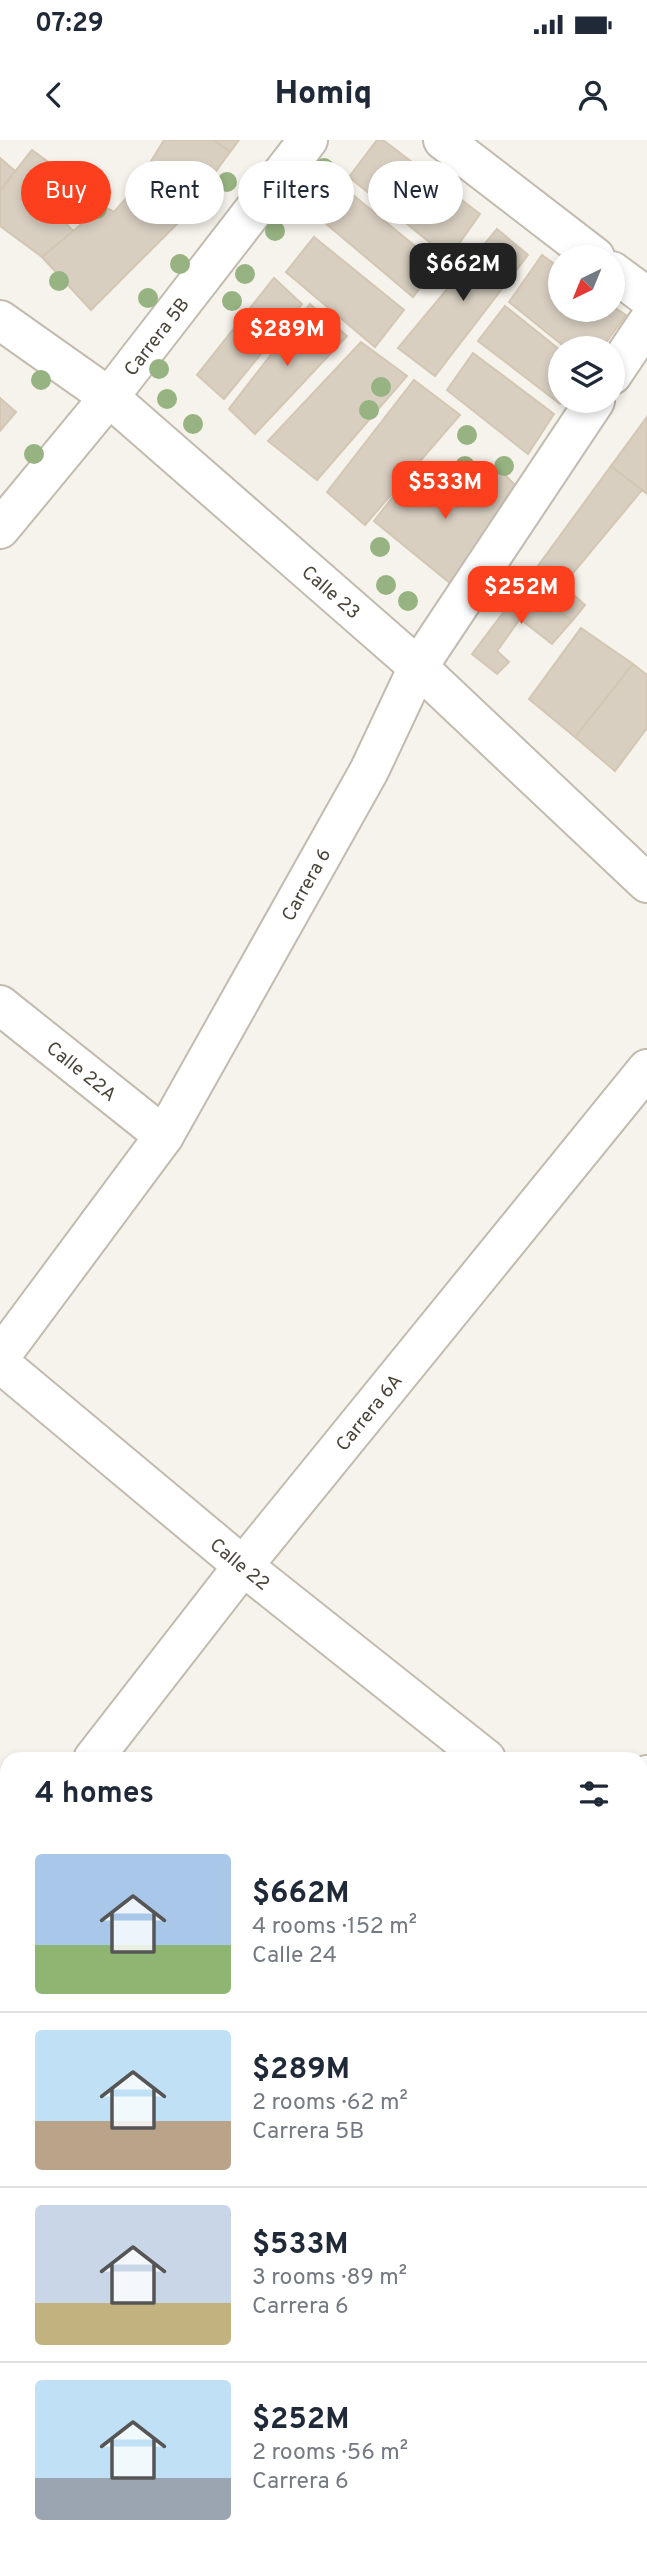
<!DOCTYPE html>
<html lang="en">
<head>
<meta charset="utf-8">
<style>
  :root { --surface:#fff; --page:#f6f6f7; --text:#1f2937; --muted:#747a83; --line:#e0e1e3; --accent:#fc3f1d }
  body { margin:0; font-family:Overpass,sans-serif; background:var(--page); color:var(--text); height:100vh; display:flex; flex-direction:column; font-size:26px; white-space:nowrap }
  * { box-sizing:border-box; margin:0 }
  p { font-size:23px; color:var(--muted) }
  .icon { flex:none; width:38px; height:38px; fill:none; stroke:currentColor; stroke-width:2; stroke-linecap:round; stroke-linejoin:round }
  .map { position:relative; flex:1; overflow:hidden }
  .drawer { position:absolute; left:0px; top:1612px; width:648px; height:800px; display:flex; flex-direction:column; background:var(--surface); border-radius:21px 21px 0 0; box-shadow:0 4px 10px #0003 }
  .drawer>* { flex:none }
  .top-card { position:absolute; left:21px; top:21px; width:606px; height:63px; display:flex; gap:14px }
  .needle { width:46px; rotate:223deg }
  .buttons { position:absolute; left:548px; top:105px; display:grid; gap:14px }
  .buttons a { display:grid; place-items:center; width:77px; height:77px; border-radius:50%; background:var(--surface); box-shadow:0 4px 10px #0003; font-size:35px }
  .price { position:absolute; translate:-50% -60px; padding:0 16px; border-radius:14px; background:var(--accent); color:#fff; font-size:23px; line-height:46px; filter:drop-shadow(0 2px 4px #0008) }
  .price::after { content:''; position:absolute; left:50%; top:42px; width:21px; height:16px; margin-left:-10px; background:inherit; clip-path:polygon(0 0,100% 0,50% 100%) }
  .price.selected { background:#222; color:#fff }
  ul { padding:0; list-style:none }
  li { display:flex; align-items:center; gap:21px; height:175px; padding:0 35px }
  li+li { border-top:2px solid var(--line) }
  li span { display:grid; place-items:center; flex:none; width:196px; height:140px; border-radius:7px; color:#555 }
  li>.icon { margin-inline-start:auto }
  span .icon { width:84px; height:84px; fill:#fffc; stroke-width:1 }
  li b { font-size:30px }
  h2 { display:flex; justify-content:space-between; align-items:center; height:84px; padding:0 35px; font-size:30px }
  .pill { padding:0 24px; border-radius:32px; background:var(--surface); box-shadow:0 4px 10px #0003; font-size:24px; line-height:63px }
  .pill.selected { background:var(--accent); color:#fff }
  .status { display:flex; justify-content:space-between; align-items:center; height:49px; padding:0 35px; background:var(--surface); direction:ltr }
  .status svg { height:19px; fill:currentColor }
  header { display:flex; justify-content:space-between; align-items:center; height:91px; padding:0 35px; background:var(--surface); font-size:32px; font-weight:800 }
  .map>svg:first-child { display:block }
  .building { fill:#d8cfc1; stroke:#d3c7b4; stroke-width:2 }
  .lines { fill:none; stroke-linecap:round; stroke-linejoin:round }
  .minor-casing { stroke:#c2bbae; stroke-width:42 }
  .major-casing { stroke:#e6c16a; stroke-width:42 }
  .minor { stroke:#fff; stroke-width:38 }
  .major { stroke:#ffe39c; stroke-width:38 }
  .tree { fill:#97b381 }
  .labels { text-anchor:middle; stroke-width:6; stroke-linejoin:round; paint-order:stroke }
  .street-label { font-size:19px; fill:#4b4439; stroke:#fff }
</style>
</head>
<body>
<div class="status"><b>07:29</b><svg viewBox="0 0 49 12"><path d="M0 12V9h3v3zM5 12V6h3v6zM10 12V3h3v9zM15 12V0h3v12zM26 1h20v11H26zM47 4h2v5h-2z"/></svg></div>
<header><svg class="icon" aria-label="back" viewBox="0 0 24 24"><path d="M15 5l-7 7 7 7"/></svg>Homiq<svg class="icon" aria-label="person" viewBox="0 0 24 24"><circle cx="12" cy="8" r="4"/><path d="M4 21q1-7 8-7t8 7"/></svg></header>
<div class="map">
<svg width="647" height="2410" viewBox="0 0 647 2410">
  <rect width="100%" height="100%" fill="#f6f3ec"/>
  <!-- building -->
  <path class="building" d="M164,0H214L230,12L178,83L134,49Z
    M214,0H239L230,12Z
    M377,0H383L480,74L449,118L349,37Z
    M32,10L73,40L51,67L73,91L42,117L0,86V51Z
    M0,18L15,31L0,51Z
    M134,49L178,83L91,170L42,117L103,66L114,72Z
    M347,50L438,125L413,157L324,82Z
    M497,89L528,115L435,236L398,208Z
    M314,97L404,170L375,207L286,132Z
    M542,115L560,128V170H612V166L626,175L602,208H566L509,162Z
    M274,138L302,164L224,259L197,235Z
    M310,164L347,196L255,294L229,269Z
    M505,166L560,210V261H563L560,264L478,201Z
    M361,202L407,236L317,340L268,301Z
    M473,213L554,274L528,314L447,250Z
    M414,240L460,275L365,385L327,352Z
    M0,258L16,272L0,291Z
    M647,277V354L611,326Z
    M611,326L642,350L563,445L585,465L572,481L524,445Z
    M497,327L519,349L451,444L374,381L414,330L458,368Z
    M524,445L572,481L552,504L520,479L497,511L509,522L497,534L472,514Z
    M581,488L633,524L575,597L529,559Z
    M633,524L647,535V588L615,631L575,597Z
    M640,2180L647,2186V2254L640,2263Z
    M481,2404H533L529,2410H488Z"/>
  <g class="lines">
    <defs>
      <g id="minor">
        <path d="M443,0L595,117"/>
        <path d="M612,131L647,157"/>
        <path id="s1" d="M0,180L109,257L418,527L647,743"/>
        <path d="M612,235L647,183"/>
        <path id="s2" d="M0,389L109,257L308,0"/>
        <path id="s3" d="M0,865L164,996"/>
        <path id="s4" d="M0,1217L164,996L369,631L418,527L595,261"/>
        <path id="s5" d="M0,1223L243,1426L486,1619"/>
        <path id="s6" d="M93,1619L243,1426L647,929"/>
        <path d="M640,1643L647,1635"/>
        <path d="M0,1739L7,1730"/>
        <path d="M640,1740L647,1745"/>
        <path d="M640,2351L647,2342"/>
        <path d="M50,2410L55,2404"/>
        <path d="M596,2410L600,2404"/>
      </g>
      <path id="major" d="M0,2158L7,2163
        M0,2218L7,2224
        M235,2404L242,2410
        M310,2404L317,2410"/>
    </defs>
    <!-- minor casing -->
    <use href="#minor" class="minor-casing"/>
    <!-- major casing -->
    <use href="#major" class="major-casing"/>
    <!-- minor -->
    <use href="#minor" class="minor"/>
    <!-- major -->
    <use href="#major" class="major"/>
  </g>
  <!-- trees -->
  <g class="tree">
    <circle cx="324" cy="28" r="10"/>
    <circle cx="227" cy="42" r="10"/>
    <circle cx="308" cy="49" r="10"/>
    <circle cx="97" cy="69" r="10"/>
    <circle cx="275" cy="91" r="10"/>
    <circle cx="180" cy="124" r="10"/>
    <circle cx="245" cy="134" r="10"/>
    <circle cx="59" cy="141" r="10"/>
    <circle cx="148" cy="158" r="10"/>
    <circle cx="232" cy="161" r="10"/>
    <circle cx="298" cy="195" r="10"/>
    <circle cx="319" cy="204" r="10"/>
    <circle cx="159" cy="229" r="10"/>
    <circle cx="41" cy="240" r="10"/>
    <circle cx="381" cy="247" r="10"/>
    <circle cx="167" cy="259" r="10"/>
    <circle cx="369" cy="270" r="10"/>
    <circle cx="193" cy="284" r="10"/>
    <circle cx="467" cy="295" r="10"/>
    <circle cx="34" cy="314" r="10"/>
    <circle cx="465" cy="326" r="10"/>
    <circle cx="504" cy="326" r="10"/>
    <circle cx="380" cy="407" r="10"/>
    <circle cx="386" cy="445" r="10"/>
    <circle cx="408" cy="461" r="10"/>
  </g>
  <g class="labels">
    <!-- street labels -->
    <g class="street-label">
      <text dy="7" stroke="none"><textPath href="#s2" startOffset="248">Carrera 5B</textPath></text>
      <text dy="7" stroke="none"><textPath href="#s1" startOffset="429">Calle 23</textPath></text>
      <text dy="7" stroke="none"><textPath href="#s4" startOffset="564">Carrera 6</textPath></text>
      <text dy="7" stroke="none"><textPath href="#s3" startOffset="105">Calle 22A</textPath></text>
      <text dy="7" stroke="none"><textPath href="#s6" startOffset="443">Carrera 6A</textPath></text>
      <text dy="7" stroke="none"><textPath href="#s5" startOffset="313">Calle 22</textPath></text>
    </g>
  </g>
</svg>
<div class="buttons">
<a><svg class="needle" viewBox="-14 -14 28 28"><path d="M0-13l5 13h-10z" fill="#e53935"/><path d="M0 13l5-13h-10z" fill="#747a83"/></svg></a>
<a><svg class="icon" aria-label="layers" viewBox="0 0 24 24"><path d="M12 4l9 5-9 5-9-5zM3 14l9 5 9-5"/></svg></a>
</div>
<b class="price selected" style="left:463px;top:163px">$662M</b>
<b class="price" style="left:287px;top:228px">$289M</b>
<b class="price" style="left:445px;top:381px">$533M</b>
<b class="price" style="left:521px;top:486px">$252M</b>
<div class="top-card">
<a class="pill selected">Buy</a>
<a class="pill">Rent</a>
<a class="pill">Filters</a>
<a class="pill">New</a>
</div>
<section class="drawer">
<h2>4 homes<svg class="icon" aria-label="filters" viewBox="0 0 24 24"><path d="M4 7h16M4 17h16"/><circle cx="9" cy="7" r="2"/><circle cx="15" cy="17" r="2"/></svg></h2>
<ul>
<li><span style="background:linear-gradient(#a9c7e8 65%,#8fb573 0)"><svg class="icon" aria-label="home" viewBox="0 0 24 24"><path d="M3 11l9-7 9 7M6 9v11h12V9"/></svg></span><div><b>$662M</b><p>4 rooms · 152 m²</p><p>Calle 24</p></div></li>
<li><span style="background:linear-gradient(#bfe0f5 65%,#b9a48a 0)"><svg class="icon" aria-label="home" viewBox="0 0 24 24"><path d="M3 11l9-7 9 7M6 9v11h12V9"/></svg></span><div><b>$289M</b><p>2 rooms · 62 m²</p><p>Carrera 5B</p></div></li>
<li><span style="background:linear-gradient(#c9d6e8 70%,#c2b280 0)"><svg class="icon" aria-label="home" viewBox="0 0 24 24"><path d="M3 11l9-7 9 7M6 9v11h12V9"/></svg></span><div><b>$533M</b><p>3 rooms · 89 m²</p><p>Carrera 6</p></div></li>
<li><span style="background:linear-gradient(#bfe0f5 70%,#9aa5b1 0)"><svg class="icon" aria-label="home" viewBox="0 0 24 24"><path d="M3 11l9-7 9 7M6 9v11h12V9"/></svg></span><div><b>$252M</b><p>2 rooms · 56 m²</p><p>Carrera 6</p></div></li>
</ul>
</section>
</div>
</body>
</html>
